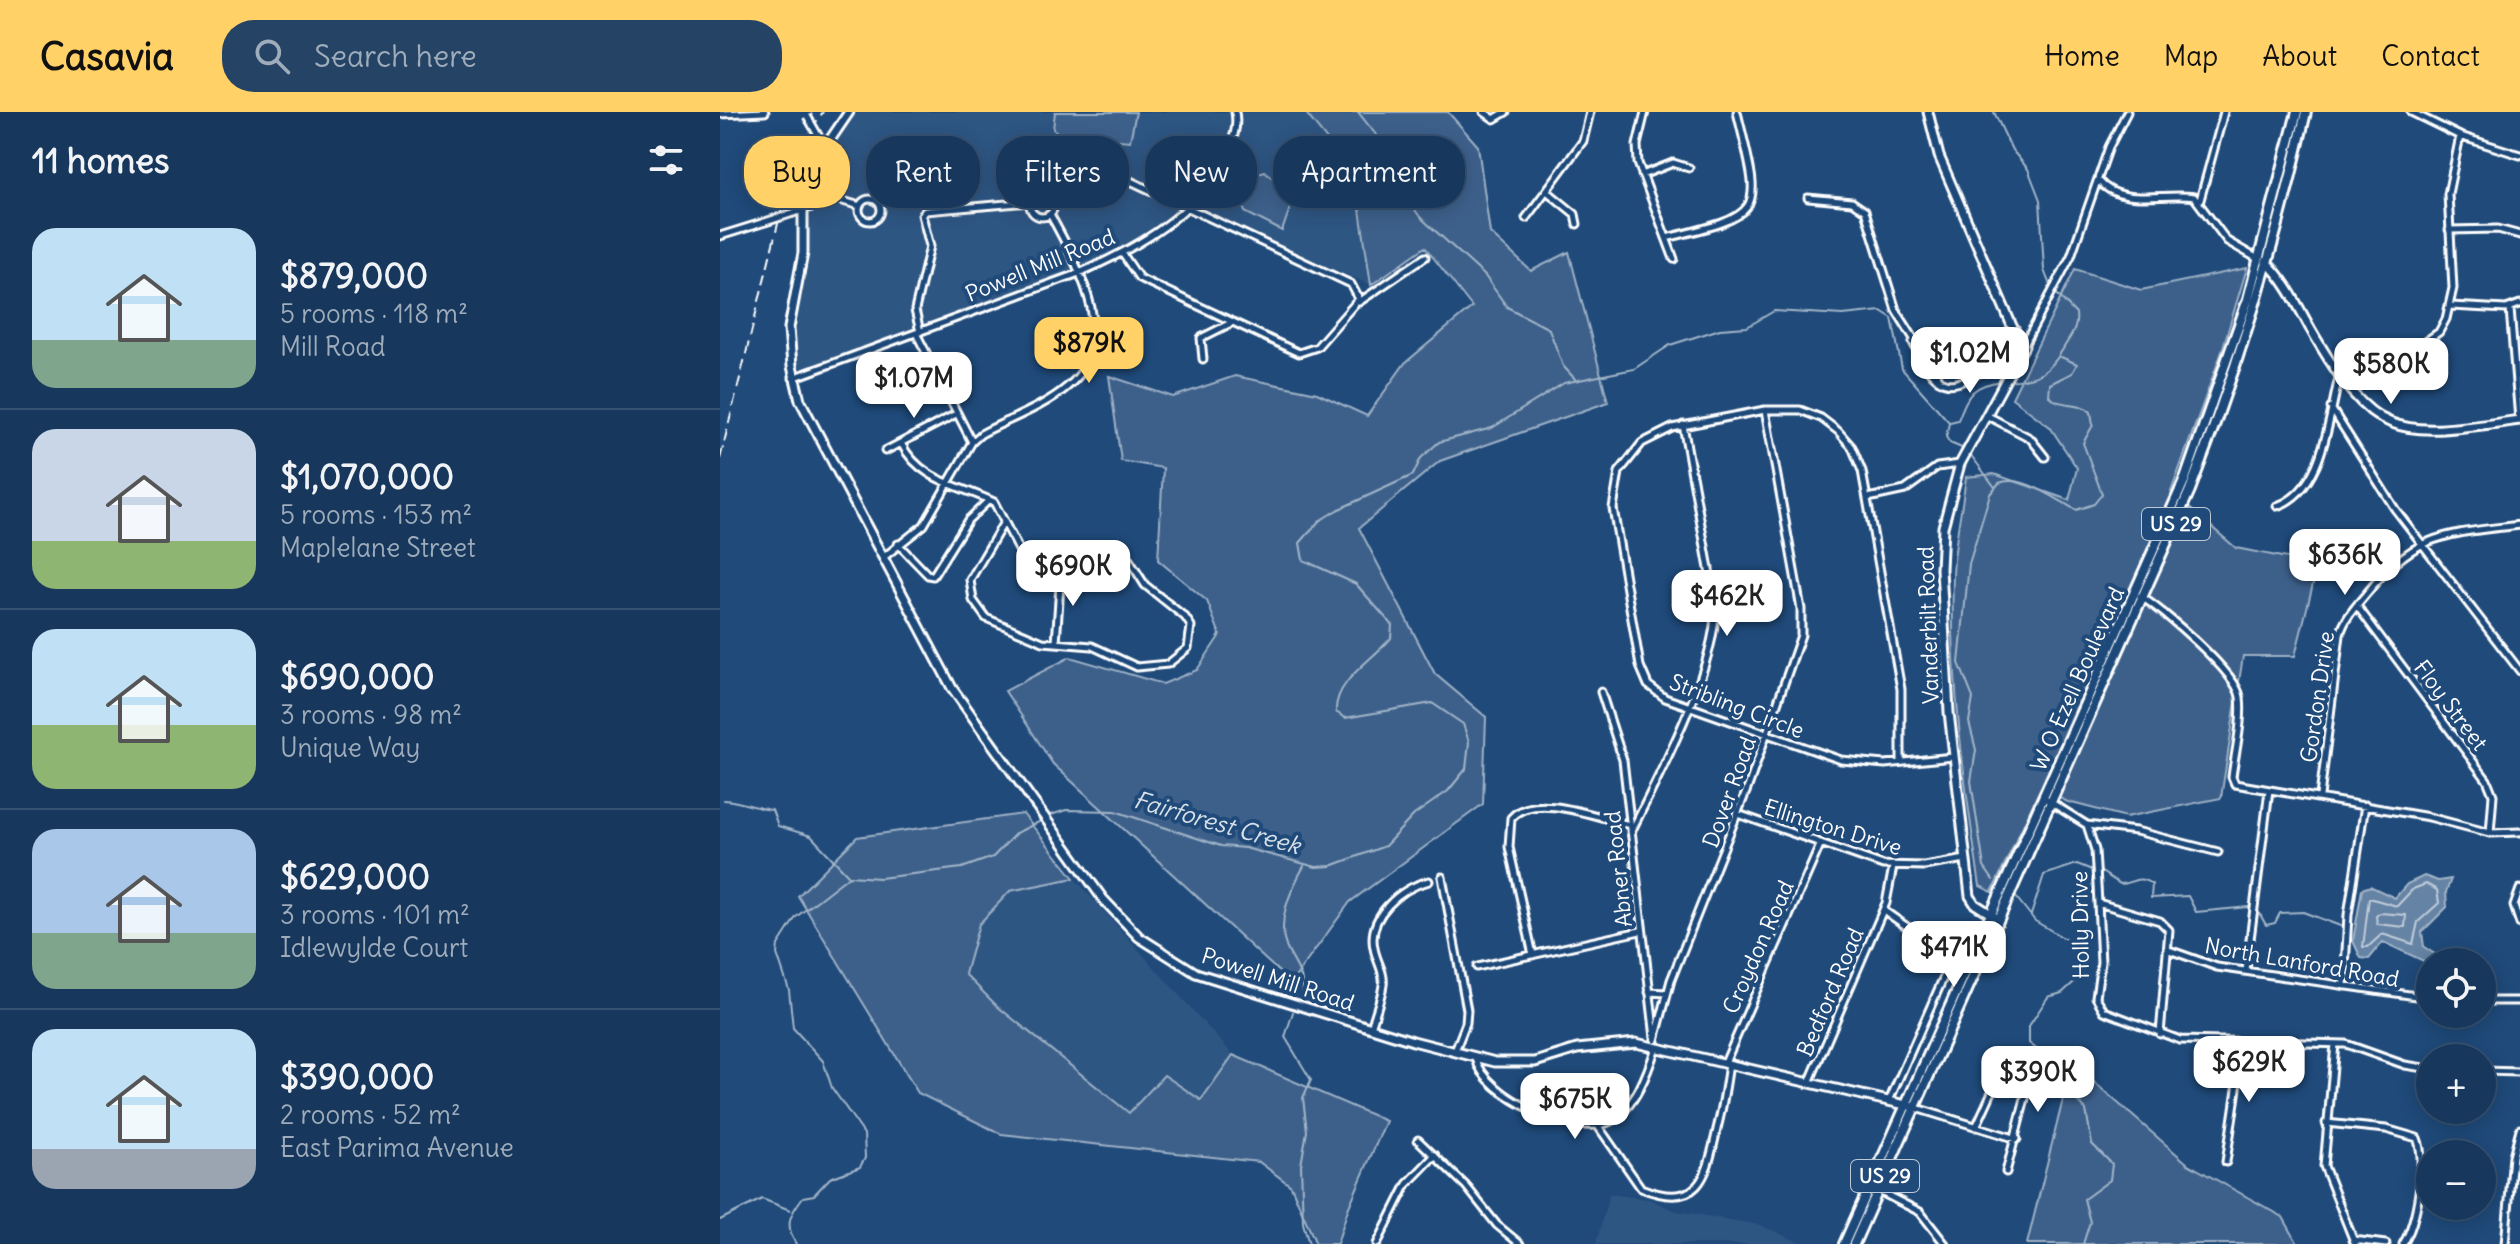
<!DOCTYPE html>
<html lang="en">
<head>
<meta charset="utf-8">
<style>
  :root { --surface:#17385c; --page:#244365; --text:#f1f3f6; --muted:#9eacbb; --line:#365272; --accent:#ffd166 }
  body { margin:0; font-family:Delius,sans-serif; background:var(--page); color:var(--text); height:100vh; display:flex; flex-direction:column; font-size:30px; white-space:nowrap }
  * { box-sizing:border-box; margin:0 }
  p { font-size:26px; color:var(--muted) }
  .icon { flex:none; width:44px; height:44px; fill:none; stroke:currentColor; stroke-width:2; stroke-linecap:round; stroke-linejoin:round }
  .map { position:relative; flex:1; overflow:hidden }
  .sheet { display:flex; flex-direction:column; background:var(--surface); width:720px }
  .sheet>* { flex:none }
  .guide { position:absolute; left:24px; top:24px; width:760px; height:72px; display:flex; gap:16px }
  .controls { position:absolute; left:1696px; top:836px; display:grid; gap:16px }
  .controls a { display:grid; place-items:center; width:80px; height:80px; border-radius:50%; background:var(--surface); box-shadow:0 4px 20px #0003,0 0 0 2px var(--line); font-size:40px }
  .price { position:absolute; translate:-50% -68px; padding:0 18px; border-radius:16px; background:#fff; color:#222; font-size:26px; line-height:52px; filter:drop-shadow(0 2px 4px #0008) }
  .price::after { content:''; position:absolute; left:50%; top:48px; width:24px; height:18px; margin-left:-12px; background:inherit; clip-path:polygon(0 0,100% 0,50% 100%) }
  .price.active { background:var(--accent); color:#111 }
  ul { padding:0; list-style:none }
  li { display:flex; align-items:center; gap:24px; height:200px; padding:0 32px }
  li+li { border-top:2px solid var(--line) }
  li span { display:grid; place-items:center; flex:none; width:224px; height:160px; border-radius:24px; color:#555 }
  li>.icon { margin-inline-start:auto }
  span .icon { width:96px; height:96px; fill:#fffc; stroke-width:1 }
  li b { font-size:34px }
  h2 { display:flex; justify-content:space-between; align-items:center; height:96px; padding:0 32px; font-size:34px }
  .chip { padding:0 28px; border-radius:32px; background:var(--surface); box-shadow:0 4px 20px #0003,0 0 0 2px var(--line); font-size:28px; line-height:72px }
  .chip.active { background:var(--accent); color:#111 }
  header { display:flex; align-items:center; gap:48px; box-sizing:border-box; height:112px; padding:0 40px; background:var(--accent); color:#111 }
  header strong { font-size:38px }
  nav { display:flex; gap:44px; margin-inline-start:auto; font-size:28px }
  .search { width:560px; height:72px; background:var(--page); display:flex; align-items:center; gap:20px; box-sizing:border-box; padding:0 28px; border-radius:32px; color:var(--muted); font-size:30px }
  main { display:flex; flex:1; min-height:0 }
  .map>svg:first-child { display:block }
  .built { fill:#2e5683 }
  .green { fill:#3c618b; stroke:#9eb0c5; stroke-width:2 }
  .water { fill:#6583a4; stroke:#a3b5c8; stroke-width:2 }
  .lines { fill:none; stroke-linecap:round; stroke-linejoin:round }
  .shore { stroke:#c1cddb; stroke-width:2 }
  .stream { stroke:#a3b5c8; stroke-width:2 }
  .street-casing { stroke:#fff; stroke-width:11 }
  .secondary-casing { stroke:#fff; stroke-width:13 }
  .primary-casing { stroke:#fff; stroke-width:14 }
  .street { stroke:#1f4a7a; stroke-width:5 }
  .secondary { stroke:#1f4a7a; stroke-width:7 }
  .primary { stroke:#1f4a7a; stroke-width:8 }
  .rail { stroke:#fff; stroke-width:2; stroke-dasharray:12 6; stroke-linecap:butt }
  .street-bridge-casing { stroke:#fff; stroke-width:11; stroke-linecap:butt }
  .street-bridge { stroke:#1f4a7a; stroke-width:5 }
  .labels { text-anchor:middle; stroke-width:8; stroke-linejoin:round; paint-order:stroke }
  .shield { fill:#1f4a7a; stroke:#bcc9d7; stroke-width:2 }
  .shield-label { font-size:20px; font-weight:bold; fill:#fff }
  .street-label { font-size:22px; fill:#fff; stroke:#1f4a7a }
  .water-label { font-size:24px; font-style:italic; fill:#d8e0e8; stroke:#1f4a7a }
</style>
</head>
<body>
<header>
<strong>Casavia</strong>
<div class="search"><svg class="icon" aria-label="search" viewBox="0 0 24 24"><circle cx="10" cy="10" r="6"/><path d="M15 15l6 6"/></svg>Search here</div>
<nav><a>Home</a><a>Map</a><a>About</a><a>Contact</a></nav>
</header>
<main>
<section class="sheet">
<h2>11 homes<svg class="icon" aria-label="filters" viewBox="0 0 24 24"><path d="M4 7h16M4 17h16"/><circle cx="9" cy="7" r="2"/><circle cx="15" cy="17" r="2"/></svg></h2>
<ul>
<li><span style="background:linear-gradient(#bfe0f5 70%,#7fa58c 0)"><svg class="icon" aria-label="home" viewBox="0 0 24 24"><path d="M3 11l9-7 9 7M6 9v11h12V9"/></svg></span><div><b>$879,000</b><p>5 rooms · 118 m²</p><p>Mill Road</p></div></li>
<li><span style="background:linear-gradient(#c9d6e8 70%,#8fb573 0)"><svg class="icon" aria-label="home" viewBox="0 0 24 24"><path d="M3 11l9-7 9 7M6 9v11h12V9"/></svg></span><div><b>$1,070,000</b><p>5 rooms · 153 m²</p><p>Maplelane Street</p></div></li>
<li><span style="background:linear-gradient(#bfe0f5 60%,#8fb573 0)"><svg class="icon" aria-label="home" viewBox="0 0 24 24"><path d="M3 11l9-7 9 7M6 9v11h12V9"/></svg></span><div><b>$690,000</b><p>3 rooms · 98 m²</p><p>Unique Way</p></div></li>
<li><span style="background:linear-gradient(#a9c7e8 65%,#7fa58c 0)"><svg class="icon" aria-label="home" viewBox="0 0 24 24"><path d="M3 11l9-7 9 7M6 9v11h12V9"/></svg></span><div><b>$629,000</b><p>3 rooms · 101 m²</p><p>Idlewylde Court</p></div></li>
<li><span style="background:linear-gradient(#bfe0f5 75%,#9aa5b1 0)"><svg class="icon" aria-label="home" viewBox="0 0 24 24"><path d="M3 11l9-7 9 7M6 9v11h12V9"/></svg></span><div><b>$390,000</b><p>2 rooms · 52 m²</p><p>East Parima Avenue</p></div></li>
</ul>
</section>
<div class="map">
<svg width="1800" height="1132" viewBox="0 0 1800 1132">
  <rect width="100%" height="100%" fill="#1f4a7a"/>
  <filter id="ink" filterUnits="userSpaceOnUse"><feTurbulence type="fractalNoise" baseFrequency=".0125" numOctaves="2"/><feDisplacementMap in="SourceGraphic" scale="16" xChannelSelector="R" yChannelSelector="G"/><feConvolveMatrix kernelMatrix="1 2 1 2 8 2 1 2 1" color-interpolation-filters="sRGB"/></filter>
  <g filter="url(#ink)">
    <!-- built -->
    <path class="built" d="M133,0H585L635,63L651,173L467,93L406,135L349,160L78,260L74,235L86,155L85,85L97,51Z
      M354,766L513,943L481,988L409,1002L277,894L245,862L259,812L291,779Z
      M889,1082L929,1087L956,1099L1040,1113L1084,1132H876Z"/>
    <!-- green -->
    <path class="green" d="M335,0H416L410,29L341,23L333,17Z
      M585,0H728L758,34L770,121L811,159L849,140L888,290L720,349L639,416L715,562L766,605L763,692L630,790L571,871L333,652L285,579L350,545L443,572L477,558L500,523L487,489L438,448L443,356L401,349L389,264L453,285L515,264L597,281L647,304L685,251L752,195L705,135L651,173L635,63Z
      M545,59L568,80L570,96L562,119L525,100L523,94L536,62Z
      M1527,156L1501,242L1451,380L1516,436L1598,452L1575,544H1523L1501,686L1406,705L1348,690L1320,677L1272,780L1260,774C1244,672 1230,566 1233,463C1234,431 1242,397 1246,365L1274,362L1349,388L1357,356L1330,315L1292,286L1355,157L1421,178Z
      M303,702L354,766L290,779L259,812L245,862L277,894L409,1001L444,963L481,988L513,943L666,1009L628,1097L617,1132H596L571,1074L539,1050L281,1022L198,981L78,784L137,725Z
      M1352,951L1468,1052L1563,1105L1578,1132H1307Z"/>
    <!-- water -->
    <path class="water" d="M1704,764L1718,769L1731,767L1726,780L1727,795L1702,820L1704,835L1727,850L1710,852L1663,830L1649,847L1641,846L1633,829L1642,777L1650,774L1675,786L1687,772Z"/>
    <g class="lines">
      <!-- shore -->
      <path class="shore" d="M1706,772L1717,778L1719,791L1698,810L1693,832L1662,822L1648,835H1643L1649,786L1677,794L1693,777Z
        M1660,801L1686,803L1685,815L1657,812L1656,804Z"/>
      <!-- stream -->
      <path class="stream" d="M638,0L657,24L667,58L700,105L765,164L787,195L829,217L843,254L855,267
        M1274,0L1292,38L1308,57L1320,88L1324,158L1331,176
        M1288,269C1319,267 1329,261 1343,237C1350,224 1358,218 1356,202L1334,179
        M1230,310L1238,308C1248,283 1251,273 1282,269
        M1229,311L1226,325L1230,331L1244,337
        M1250,342L1274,374
        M4,688C21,689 34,696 52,698L58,714L91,724L128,763
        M328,704L346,698L395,699L501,734L525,736L596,755L611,754L665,734L694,703L728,679L746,657L749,630L743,612L712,591L625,606L616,600C614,569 654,547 671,526L672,513L636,472L583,448L580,431L599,409L617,398L693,363L701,346L719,330L772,316L844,271L914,257L950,233L1000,217L1027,215L1054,199L1123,203L1161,199L1172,206L1182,257L1229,310
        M1380,759L1400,772C1414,772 1415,762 1432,772L1431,786L1468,784L1476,800L1529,795
        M1273,768L1264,755L1251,669L1256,638L1249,610L1253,586L1239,551L1249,452L1270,382L1279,371C1303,362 1335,387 1356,398L1374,392L1382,382L1363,331L1373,313L1371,300C1359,288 1340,296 1329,284L1330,272L1352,261L1357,252L1341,245
        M1296,785L1315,809L1352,831L1360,844L1359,861L1353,871L1342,881L1328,885L1309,914V931L1336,953L1349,981L1366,998L1372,1032L1392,1052L1390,1068L1364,1087L1370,1110L1363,1132
        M1537,797L1546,813L1555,811L1560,801L1583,800L1623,815
        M1311,803L1324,763L1357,752L1372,758
        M581,889C587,869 578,857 569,841C554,813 570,779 584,754
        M573,900L565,925L591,968L583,986L587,1019L581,1053L583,1111L589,1132
        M0,1108L42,1087L70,1098
        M76,1132C64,1112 70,1102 83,1085L94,1083L110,1066L140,1055L145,1046L144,1022L112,976L103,949L73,916L69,878L57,842L58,833L76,805L129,764L160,766L242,756L273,745L296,721L323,708"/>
      <defs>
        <path id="street" d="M764,0L774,7L786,0
          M925,0L917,33L918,51L954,147
          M1691,0L1740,24L1800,43
          M0,2L45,0
          M922,63L953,51L969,56
          M1378,68C1401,96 1443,80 1474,85L1507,129L1538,147
          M828,80L855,102L857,112
          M310 93a12 12 0 1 1 24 0a12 12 0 1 1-24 0Z
          M1088,86L1132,90L1145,99L1176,198L1221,270
          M139 98a11 11 0 1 1 22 0a11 11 0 1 1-22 0Z
          M1480,88L1504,0
          M73,101L116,87L140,94
          M806,106L863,29L870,0
          M1729,118L1778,117L1800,123
          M0,124L45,110
          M946,126C1049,102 1041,100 1017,0
          M402,141L419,166L579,241L597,235L639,187L631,172L402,65
          M639,190L705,145
          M1731,194L1786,197L1800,192
          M1790,197L1799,308
          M200,220L195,198L210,134L202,103L205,99L310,90
          M1193,230C1231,316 1252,239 1290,260
          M1304,233L1351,144L1389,35L1407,0
          M483,247L481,226L511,211
          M73,266L359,161C419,135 477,103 506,42C513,28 518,16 515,0
          M1627,274L1705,230L1719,220L1726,207L1733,176L1728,82L1740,24
          M1611,296L1675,397L1800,559
          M1266,303L1310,326L1325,345
          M252,330L261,322C289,307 322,296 347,275C404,230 356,151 330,102
          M181,331C200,369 239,373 274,390L299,438L324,456L341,459L357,456L399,432L425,473L465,505L471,514L468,536L448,552L417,555L372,534L323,530L266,506L253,488L250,468L284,410
          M165,339L236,302
          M1148,386L1185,378L1217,355L1240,352
          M1557,394C1604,378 1608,307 1619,266
          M178,432L208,463L213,464L248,408L269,388
          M164,445L204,413L252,330L196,221
          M1420,484C1442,497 1517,561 1520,585C1523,610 1515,640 1512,665L1515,672L1709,705L1770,721L1800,720
          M1637,494L1767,668L1773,683L1770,721
          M336,531L341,459
          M881,580L903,648L935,926
          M1181,650V577L1142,359L1132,335L1118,319L1101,306L1080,298H1045L952,316L922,331L899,360L893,396L920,554L928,573L945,586L1121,648L1165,652L1233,645
          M1600,684L1620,523C1624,507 1636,494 1647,481C1695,420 1728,422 1800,413
          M1324,686L1367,713L1416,719L1498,740
          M1018,702L1163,753L1204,754L1246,747
          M1367,713L1375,738L1378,791L1381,850L1376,885L1384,899L1460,928L1626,932L1685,953L1710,957
          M911,720C938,666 1000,548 995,490L963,313
          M722,765L747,898L746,911L735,939
          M1800,777L1794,794L1800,812
          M1378,791L1440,809L1449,818L1440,922
          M1163,798L1223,840L1229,853L1169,989
          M1449,838L1497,855L1710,886
          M813,843L789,735L791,706C813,679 879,706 910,713
          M757,855L920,819
          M1526,859L1549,678
          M1624,874L1628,803L1645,693
          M929,880L947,881
          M1762,889H1800
          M651,916C655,902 661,887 663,873C665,860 656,849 654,836C647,804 681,776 709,769
          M935,928L951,868L1028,675L1081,523V497L1045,298
          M1615,932L1604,1054L1635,1132
          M756,946C763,984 857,1027 891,1009C915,996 928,960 936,935
          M1005,951L1101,731
          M1762,959L1800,960
          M1089,971L1166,791L1173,755
          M1196,996L1297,1027
          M1606,1011L1666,1017L1697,1026C1707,1050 1697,1111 1683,1132
          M878,1014L921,1076C984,1101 987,1059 998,1013C1003,993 1006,973 1009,952
          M1256,1015L1287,947
          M698,1028L746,1074L777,1113L800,1132
          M1506,1050L1524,930
          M1286,1060L1308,975
          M1155,1077L1200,1100L1225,1132
          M1633,1128L1666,1132
          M657,1132L687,1072L715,1043
          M1785,1132L1793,1044L1800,1017"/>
        <path id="secondary" d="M129,0L91,56L83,80V141L69,216L72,254L80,288L232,576L383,787L419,825L476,861L693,929L775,950H815L857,937L916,931L1190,994
          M1208,0L1219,44L1292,214L1304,234L1240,352L1223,415L1221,457L1229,600L1250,784L1255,792L1274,804
          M1546,150C1565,167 1578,194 1590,216C1656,331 1675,325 1800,308"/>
        <path id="primary" d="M1124,1132L1465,367L1528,187L1577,0
          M1134,1132L1470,378C1518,255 1557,129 1586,0"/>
      </defs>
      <!-- street casing -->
      <use href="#street" class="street-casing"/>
      <!-- secondary casing -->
      <use href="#secondary" class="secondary-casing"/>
      <!-- primary casing -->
      <use href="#primary" class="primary-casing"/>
      <!-- street -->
      <use href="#street" class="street"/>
      <!-- secondary -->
      <use href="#secondary" class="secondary"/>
      <!-- primary -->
      <use href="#primary" class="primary"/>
      <!-- rail -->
      <path class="rail" d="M0,347L70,63L84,28L103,0"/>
      <defs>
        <path id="street-bridge" d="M87,4L99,25
          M45,110L73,101"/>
      </defs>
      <!-- street-bridge casing -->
      <use href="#street-bridge" class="street-bridge-casing"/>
      <!-- street-bridge -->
      <use href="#street-bridge" class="street-bridge"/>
    </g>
  </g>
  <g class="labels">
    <!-- shield labels -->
    <g class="shield">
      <rect x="1422" y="396" width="68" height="32" rx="6"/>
      <rect x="1131" y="1048" width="68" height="32" rx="6"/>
    </g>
    <g class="shield-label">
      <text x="1456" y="419">US 29</text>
      <text x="1165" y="1071">US 29</text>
    </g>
    <!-- street labels -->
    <g class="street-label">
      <text transform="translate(320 153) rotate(-22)" y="8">Powell Mill Road</text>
      <text transform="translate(1208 513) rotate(-92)" y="8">Vanderbilt Road</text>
      <text transform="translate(1357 567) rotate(-66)" y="8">W O Ezell Boulevard</text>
      <text transform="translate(1597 585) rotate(-82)" y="8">Gordon Drive</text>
      <text transform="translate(1731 593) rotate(53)" y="8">Floy Street</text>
      <text transform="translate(1017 594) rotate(21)" y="8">Stribling Circle</text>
      <text transform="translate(1009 680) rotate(-70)" y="8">Dover Road</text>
      <text transform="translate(1113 715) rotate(17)" y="8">Ellington Drive</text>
      <text transform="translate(898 757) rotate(-96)" y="8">Abner Road</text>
      <text transform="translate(1360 813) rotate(-91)" y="8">Holly Drive</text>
      <text transform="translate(1038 835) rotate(-66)" y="8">Croydon Road</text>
      <text transform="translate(1582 850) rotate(10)" y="8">North Lanford Road</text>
      <text transform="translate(558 867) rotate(18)" y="8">Powell Mill Road</text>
      <text transform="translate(1110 880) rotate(-67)" y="8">Bedford Road</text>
    </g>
    <!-- water labels -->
    <g class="water-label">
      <text transform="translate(497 711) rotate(16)" y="8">Fairforest Creek</text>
    </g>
  </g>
</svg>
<div class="controls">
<a><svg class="icon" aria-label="locate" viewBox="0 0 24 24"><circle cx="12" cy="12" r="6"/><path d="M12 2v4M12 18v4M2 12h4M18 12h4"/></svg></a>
<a>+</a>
<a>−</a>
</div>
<b class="price active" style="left:369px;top:273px">$879K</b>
<b class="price" style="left:1250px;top:283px">$1.02M</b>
<b class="price" style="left:1671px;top:294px">$580K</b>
<b class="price" style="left:194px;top:308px">$1.07M</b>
<b class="price" style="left:1625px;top:485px">$636K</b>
<b class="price" style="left:353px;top:496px">$690K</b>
<b class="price" style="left:1007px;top:526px">$462K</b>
<b class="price" style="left:1234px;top:877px">$471K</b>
<b class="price" style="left:1529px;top:992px">$629K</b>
<b class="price" style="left:1318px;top:1002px">$390K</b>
<b class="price" style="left:855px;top:1029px">$675K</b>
<div class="guide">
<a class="chip active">Buy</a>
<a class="chip">Rent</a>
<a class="chip">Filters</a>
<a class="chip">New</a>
<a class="chip">Apartment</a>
</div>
</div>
</main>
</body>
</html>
